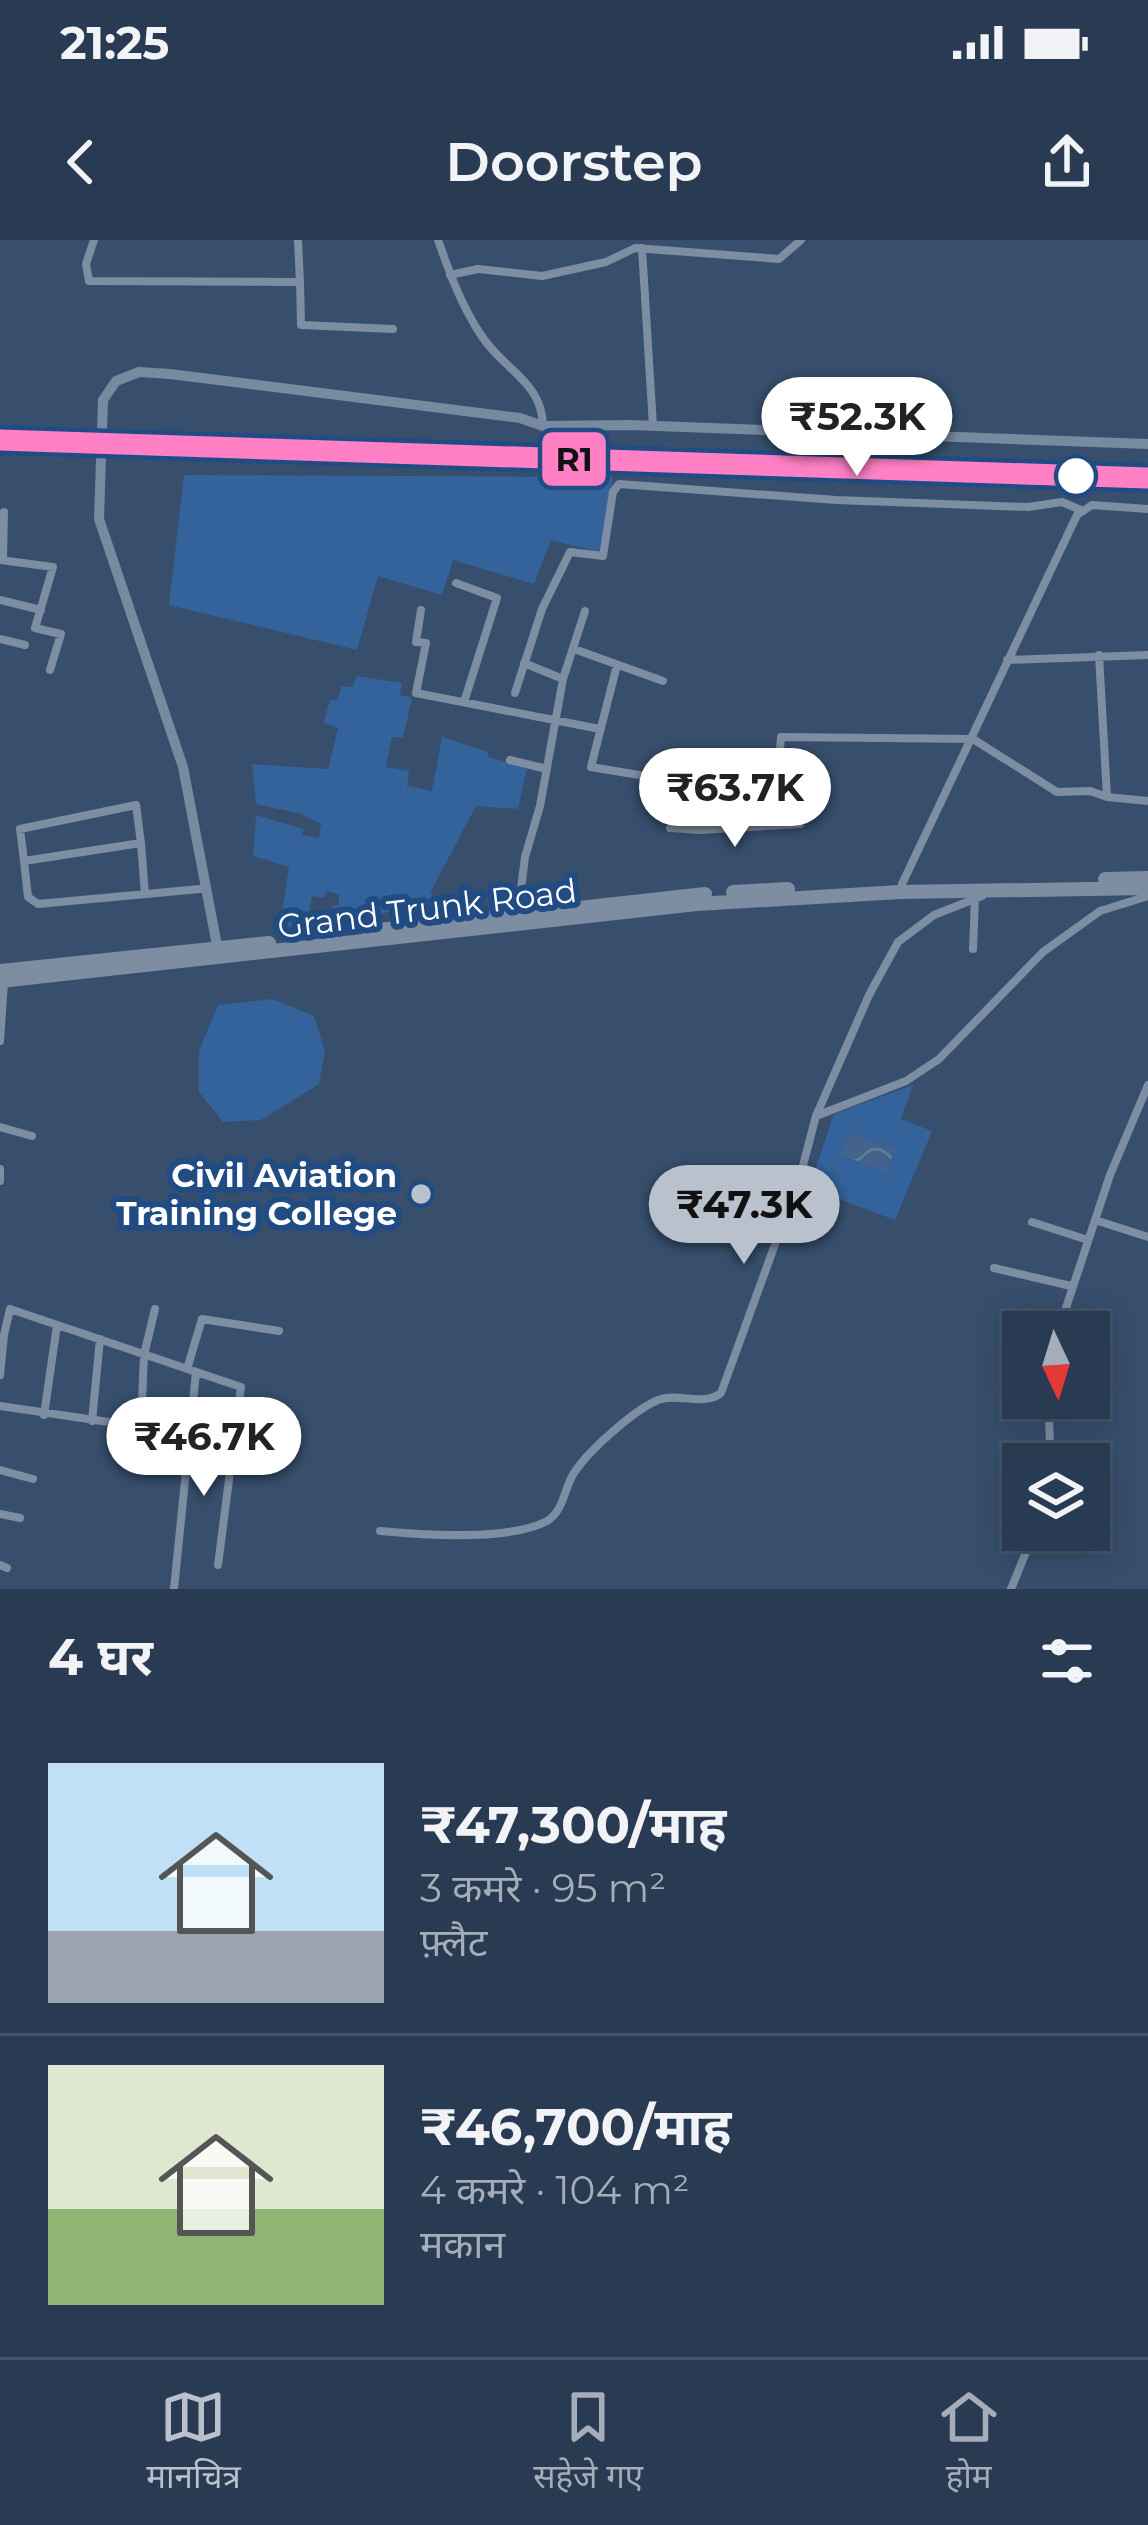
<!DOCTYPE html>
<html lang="hi">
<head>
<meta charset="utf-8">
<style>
  :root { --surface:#293b52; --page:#314259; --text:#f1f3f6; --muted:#a5adb8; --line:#455569; --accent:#b9c1cc }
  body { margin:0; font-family:Montserrat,"Noto Sans Devanagari",sans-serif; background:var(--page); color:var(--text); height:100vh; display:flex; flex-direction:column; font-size:45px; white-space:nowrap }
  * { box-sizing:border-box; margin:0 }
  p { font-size:39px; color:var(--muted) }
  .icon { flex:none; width:66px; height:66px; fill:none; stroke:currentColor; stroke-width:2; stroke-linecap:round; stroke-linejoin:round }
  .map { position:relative; height:1349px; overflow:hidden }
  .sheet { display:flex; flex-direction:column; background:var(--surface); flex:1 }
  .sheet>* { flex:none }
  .needle { width:78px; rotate:176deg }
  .buttons { position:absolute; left:1002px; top:1071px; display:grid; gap:24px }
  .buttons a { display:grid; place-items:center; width:108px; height:108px; border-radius:0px; background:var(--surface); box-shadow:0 6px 30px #0003,0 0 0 3px var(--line); font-size:60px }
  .price { position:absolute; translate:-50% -102px; padding:0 27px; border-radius:42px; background:#fff; color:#222; font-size:39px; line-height:78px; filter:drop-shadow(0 3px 6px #0008) }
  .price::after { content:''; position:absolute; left:50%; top:72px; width:36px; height:27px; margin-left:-18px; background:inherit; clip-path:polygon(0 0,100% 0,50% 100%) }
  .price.selected { background:var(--accent); color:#111 }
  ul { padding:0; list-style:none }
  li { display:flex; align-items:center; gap:36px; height:300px; padding:0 48px }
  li+li { border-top:3px solid var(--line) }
  li span { display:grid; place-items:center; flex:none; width:336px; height:240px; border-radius:0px; color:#555 }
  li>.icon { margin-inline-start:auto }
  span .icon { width:144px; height:144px; fill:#fffc; stroke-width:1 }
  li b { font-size:51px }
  h2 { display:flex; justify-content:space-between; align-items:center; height:144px; padding:0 48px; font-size:51px }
  .status { display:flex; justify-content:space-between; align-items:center; height:84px; padding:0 60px; background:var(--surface); direction:ltr }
  .status svg { height:33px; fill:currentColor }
  header { display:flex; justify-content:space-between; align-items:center; height:156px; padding:0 48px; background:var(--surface); font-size:54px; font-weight:600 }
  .dock { display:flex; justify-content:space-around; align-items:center; height:168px; border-top:3px solid var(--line); background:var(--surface); font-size:33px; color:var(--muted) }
  .dock a { display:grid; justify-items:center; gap:6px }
  .dock .selected { color:var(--accent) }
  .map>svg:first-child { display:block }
  .grass { fill:#34629a }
  .water { fill:url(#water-waves) }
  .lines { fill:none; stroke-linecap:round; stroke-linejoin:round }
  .minor { stroke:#7d8ea3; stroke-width:8 }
  .secondary { stroke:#788a9f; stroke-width:10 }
  .trunk { stroke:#7d8da2; stroke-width:14 }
  .rail-1-casing { stroke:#214c83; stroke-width:30 }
  .rail-1 { stroke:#ff80c5; stroke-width:21 }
  .stop-dot { fill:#fff; stroke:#214c83; stroke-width:4.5 }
  .poi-dot { fill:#b9c1cc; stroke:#214c83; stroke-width:4.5 }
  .labels { text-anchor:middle; stroke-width:12; stroke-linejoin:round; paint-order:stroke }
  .street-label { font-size:33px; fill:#fff; stroke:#214c83 }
  .poi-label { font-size:33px; font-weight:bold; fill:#fff; stroke:#214c83; text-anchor:end }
  .line-badge { stroke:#214c83; stroke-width:4.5 }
  .pale-badge-label { font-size:33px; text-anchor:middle; font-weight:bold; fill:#111 }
</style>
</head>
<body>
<div class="status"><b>21:25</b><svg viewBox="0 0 49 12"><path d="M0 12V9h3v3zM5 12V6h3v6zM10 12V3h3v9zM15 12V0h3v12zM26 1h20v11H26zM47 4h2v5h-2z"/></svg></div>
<header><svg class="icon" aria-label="back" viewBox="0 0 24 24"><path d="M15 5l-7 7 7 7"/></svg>Doorstep<svg class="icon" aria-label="share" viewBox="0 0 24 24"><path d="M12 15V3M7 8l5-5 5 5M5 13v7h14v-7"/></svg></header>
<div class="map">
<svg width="1148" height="1349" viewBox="0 0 1148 1349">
  <defs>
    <pattern id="water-waves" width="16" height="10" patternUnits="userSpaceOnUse" patternTransform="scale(3)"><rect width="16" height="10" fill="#44638a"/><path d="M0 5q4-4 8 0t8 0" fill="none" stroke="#607a9c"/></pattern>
  </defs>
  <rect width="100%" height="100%" fill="#374f6d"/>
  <!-- grass -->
  <path class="grass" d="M184,235L613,237L603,313L551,300L534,344L453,320L442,355L378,336L357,410L169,365Z
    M356,436L402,443L400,455L412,458L403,498L392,497L386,527L409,531L407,546L432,551L442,497L488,512V517L527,527L518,569L476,566L430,653L459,672L421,677L389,672L334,682L332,666L339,665V655L327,651L324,658L312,656L307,684L299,683L279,690L289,627L253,616L256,575L304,589L301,595L319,598L321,584L301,574L256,564L252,524L328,529L338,488L323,483L330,461L338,459L341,446L353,447Z
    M273,759L314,776L325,811L319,844L261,880L223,882L199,852V811L218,765Z
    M913,845L901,879L932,891L895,980L809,948L834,874Z"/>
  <!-- water -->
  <path class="water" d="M849,893L895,909L886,932L841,915Z"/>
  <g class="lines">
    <!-- minor -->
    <path class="minor" d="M94,0L86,24L89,41L300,42L298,0
      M438,0C450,34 461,65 481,95C503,130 542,141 543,186
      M642,8L653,186
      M450,35L478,29L542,36L606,22L635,8L779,19L801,0
      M300,42L301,85L393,89
      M0,320L53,327L35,388L61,394L50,430
      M3,320L4,272
      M456,343L497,358L464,462
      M0,360L41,370
      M421,370L416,402L426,403L416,453L600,489
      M0,399L25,405
      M574,409L663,441
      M1099,415L1107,557
      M1007,420L1148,415
      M524,423L563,439
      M617,425L591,527L639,535
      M515,453L542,369L570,312L603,316L613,252L619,244L836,260L1028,267L1062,262L1083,271
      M510,520L547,529
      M670,588L700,590L800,584
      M700,590L696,540L700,528L717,523L779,521L781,497L973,499L1057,552L1090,551L1107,557L1148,561
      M24,621L20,589L136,565L141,603
      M902,644L1077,275L1092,265L1148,269
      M145,654L141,603L24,621L28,657L38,664L200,649L206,648
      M518,673L525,617L540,566L563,439L585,371
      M973,709L975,658
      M0,801L4,743
      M816,876L906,841L939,819L1043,712L1100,671L1148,656
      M0,887L32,896
      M0,929V941
      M1095,980L1148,997
      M1032,982L1088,1000
      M994,1028L1071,1046
      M1058,1092L1110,935L1148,845
      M4,1095L10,1069L241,1147L218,1325
      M187,1129L202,1079L279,1091
      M0,1135L4,1095
      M1048,1158L1051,1224
      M0,1166L237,1201
      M44,1175L57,1085
      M92,1181L100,1099
      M141,1186L144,1115L155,1069
      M0,1230L33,1239
      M0,1274L20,1278
      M380,1291C422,1295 510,1301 547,1281C564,1271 564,1248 574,1233C588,1211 634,1170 658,1160C678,1152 703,1167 721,1153L801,933L816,876L869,755L898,702L934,675L982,656
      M0,1325L7,1328
      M174,1349L196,1132
      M1011,1349L1035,1290"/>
    <!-- secondary -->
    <path class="secondary" d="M219,716L183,527L99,279L103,160L116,141L139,132L170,134L520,178L543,186L630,185L1148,204"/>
    <!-- trunk -->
    <path class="trunk" d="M1105,639L1148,638
      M733,652L788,649
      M369,691L705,654
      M0,731L269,703
      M0,741L697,664L900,652L1148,648"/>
    <defs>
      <path id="rail-1" d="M0,200L1148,238"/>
    </defs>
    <!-- rail-1 casing -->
    <use href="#rail-1" class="rail-1-casing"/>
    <!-- rail-1 -->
    <use href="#rail-1" class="rail-1"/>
  </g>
  <!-- markers -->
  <circle class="stop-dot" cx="1076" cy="236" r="20"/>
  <circle class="poi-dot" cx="421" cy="954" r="12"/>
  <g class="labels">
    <!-- street labels -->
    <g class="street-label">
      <text transform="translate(427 668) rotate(-7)" y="12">Grand Trunk Road</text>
    </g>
    <!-- poi labels -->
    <g class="poi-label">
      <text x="397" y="947">Civil Aviation<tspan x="397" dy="38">Training College</tspan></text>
    </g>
  </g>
  <rect class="line-badge" x="540" y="190" width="68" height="58" rx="12" fill="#ff80c5"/>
  <g class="pale-badge-label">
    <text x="574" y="231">R1</text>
  </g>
</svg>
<div class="buttons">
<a><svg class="needle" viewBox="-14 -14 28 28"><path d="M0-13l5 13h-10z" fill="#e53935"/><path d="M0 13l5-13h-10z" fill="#a5adb8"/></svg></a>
<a><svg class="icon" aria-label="layers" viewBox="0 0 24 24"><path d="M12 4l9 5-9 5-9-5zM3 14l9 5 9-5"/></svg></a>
</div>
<b class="price" style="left:857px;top:239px">₹52.3K</b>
<b class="price" style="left:735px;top:610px">₹63.7K</b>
<b class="price selected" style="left:744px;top:1027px">₹47.3K</b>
<b class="price" style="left:204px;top:1259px">₹46.7K</b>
</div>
<section class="sheet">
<h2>4 घर<svg class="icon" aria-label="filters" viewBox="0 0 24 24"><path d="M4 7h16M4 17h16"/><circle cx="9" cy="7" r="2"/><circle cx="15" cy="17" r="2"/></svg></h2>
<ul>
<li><span style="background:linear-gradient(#bfe0f5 70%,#9aa5b1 0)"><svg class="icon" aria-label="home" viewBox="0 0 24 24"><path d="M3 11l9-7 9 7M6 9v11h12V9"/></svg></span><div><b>₹47,300/माह</b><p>3 कमरे · 95 m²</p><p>फ़्लैट</p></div></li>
<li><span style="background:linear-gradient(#dfe7d0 60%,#8fb573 0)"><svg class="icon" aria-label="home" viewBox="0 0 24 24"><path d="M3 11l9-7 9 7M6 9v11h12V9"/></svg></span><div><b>₹46,700/माह</b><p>4 कमरे · 104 m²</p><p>मकान</p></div></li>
</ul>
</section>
<nav class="dock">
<a class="selected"><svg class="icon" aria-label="map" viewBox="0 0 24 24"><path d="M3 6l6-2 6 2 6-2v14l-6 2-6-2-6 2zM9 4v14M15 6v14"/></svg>मानचित्र</a>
<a><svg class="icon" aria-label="saved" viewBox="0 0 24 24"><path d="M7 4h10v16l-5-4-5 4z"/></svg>सहेजे गए</a>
<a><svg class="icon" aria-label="home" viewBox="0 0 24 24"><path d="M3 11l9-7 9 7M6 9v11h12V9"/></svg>होम</a>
</nav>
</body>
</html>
